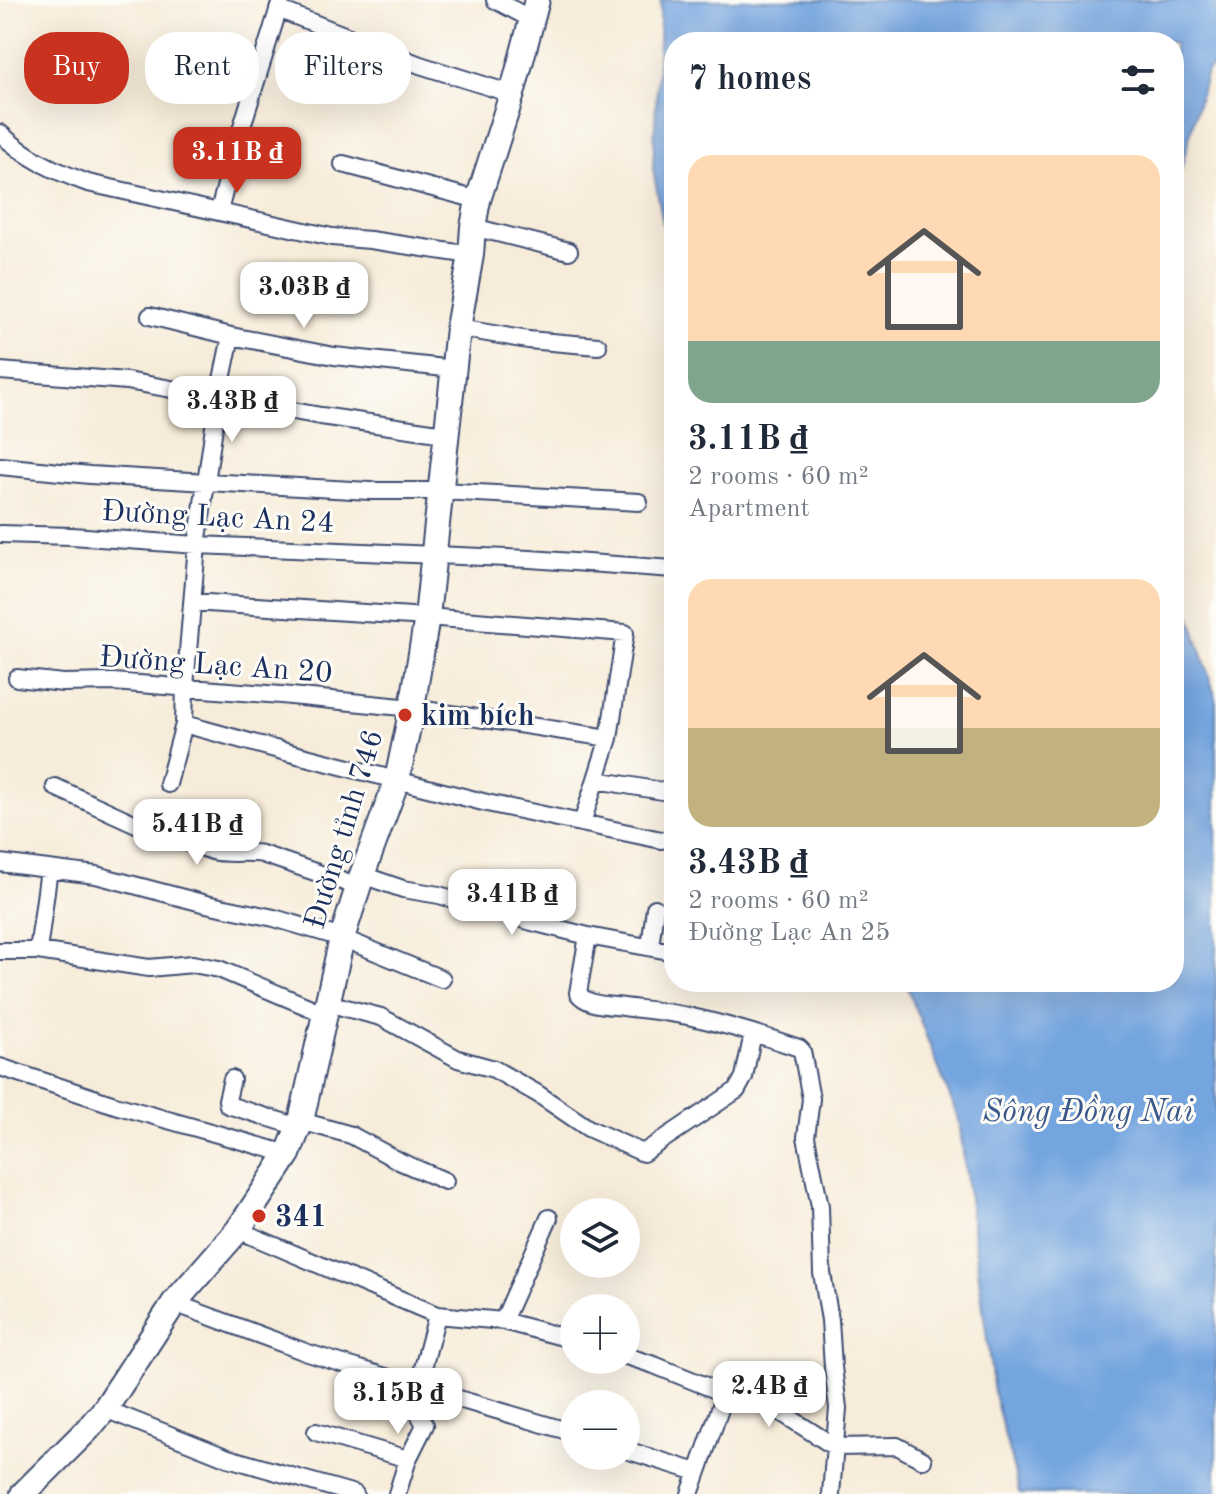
<!DOCTYPE html>
<html lang="en">
<head>
<meta charset="utf-8">
<style>
  :root { --surface:#fff; --page:#f2f2f3; --text:#1f2937; --muted:#747a83; --accent:#c8321e }
  body { margin:0; font-family:"Old Standard TT",serif; background:var(--page); color:var(--text); height:100vh; display:flex; flex-direction:column; font-size:30px; white-space:nowrap }
  * { box-sizing:border-box; margin:0 }
  p { font-size:26px; color:var(--muted) }
  .icon { flex:none; width:44px; height:44px; fill:none; stroke:currentColor; stroke-width:2; stroke-linecap:round; stroke-linejoin:round }
  .map { position:relative; flex:1; overflow:hidden }
  .panel { position:absolute; left:664px; top:32px; width:520px; height:960px; display:flex; flex-direction:column; background:var(--surface); border-radius:32px; box-shadow:0 8px 32px #0002 }
  .panel>* { flex:none }
  .guide { position:absolute; left:24px; top:32px; width:520px; height:72px; display:flex; gap:16px }
  .buttons { position:absolute; left:560px; top:1198px; display:grid; gap:16px }
  .buttons a { display:grid; place-items:center; width:80px; height:80px; border-radius:50%; background:var(--surface); box-shadow:0 8px 32px #0002; font-size:40px }
  .price { position:absolute; translate:-50% -68px; padding:0 18px; border-radius:16px; background:#fff; color:#222; font-size:26px; line-height:52px; filter:drop-shadow(0 2px 4px #0008) }
  .price::after { content:''; position:absolute; left:50%; top:48px; width:24px; height:18px; margin-left:-12px; background:inherit; clip-path:polygon(0 0,100% 0,50% 100%) }
  .price.active { background:var(--accent); color:#fff }
  ul { padding:0; list-style:none }
  li { display:grid; align-content:center; gap:16px; height:424px; padding:0 24px }
  li span { display:grid; place-items:center; height:248px; border-radius:24px; color:#555 }
  li>.icon { margin-inline-start:auto }
  span .icon { width:144px; height:144px; fill:#fffc; stroke-width:1 }
  li b { font-size:34px }
  h2 { display:flex; justify-content:space-between; align-items:center; height:96px; padding:0 24px; font-size:34px }
  .pill { padding:0 28px; border-radius:32px; background:var(--surface); box-shadow:0 8px 32px #0002; font-size:28px; line-height:72px }
  .pill.active { background:var(--accent); color:#fff }
  .map>svg:first-child { display:block }
  .water { fill:#75a5df; stroke:#486a9e; stroke-width:2 }
  .lines { fill:none; stroke-linecap:round; stroke-linejoin:round }
  .minor-casing { stroke:#3c4b70; stroke-width:20 }
  .secondary-casing { stroke:#3c4b70; stroke-width:28 }
  .minor { stroke:#fff; stroke-width:16 }
  .secondary { stroke:#fff; stroke-width:24 }
  .poi-dot { fill:#c8321e; stroke:#fdfcf7; stroke-width:3 }
  .labels { text-anchor:middle; stroke-width:6; stroke-linejoin:round; paint-order:stroke }
  .street-label { font-size:30px; fill:#1b2f5e; stroke:#fdfcf7 }
  .poi-label { font-size:30px; font-weight:bold; fill:#1b2f5e; stroke:#fdfcf7; text-anchor:start }
  .water-label { font-size:32px; font-style:italic; fill:#3a588b; stroke:#fdfcf7 }
</style>
</head>
<body>
<div class="map">
<svg width="1216" height="1494" viewBox="0 0 1216 1494">
  <rect width="100%" height="100%" fill="#fdfcf7"/>
  <filter id="ink" filterUnits="userSpaceOnUse"><feTurbulence type="fractalNoise" baseFrequency=".0125" numOctaves="2"/><feDisplacementMap in="SourceGraphic" scale="16" xChannelSelector="R" yChannelSelector="G"/><feConvolveMatrix kernelMatrix="1 2 1 2 8 2 1 2 1" color-interpolation-filters="sRGB"/></filter>
  <filter id="wash" filterUnits="userSpaceOnUse"><feTurbulence type="fractalNoise" baseFrequency=".006" numOctaves="4" result="noise"/><feDisplacementMap in="SourceGraphic" scale="32" xChannelSelector="R" yChannelSelector="G"/><feGaussianBlur stdDeviation="1.8" result="paint"/><feColorMatrix in="noise" values="0 0 0 0 0 0 0 0 0 0 0 0 0 0 0 0 0 1.4 0 .05"/><feComposite in="paint" operator="in"/></filter>
  <g filter="url(#wash)">
    <rect width="100%" height="100%" fill="#f7ecd9"/>
    <!-- water -->
    <path class="water" d="M661,0H1216V64L1207,71L1174,196V42H674V283L653,169Z
      M1174,563L1216,699V1494H1020L994,1394L959,1120L905,982H1174Z"/>
  </g>
  <g filter="url(#ink)">
    <g class="lines">
      <defs>
        <path id="minor" d="M495,0L531,19
          M278,9L420,65L512,94
          M0,133C26,158 55,171 88,183L332,237L370,240L471,255
          M343,164L478,200
          M219,211L239,136L281,1
          M473,227L569,251
          M150,316L231,336L334,356L454,369
          M458,328L528,340L598,346
          M0,371L127,381L321,416L445,434
          M0,466L90,475L207,482L370,491H441L639,502
          M0,534L72,536L197,545L530,559L674,569
          M192,602L427,617L625,633L609,738L582,823
          M17,678L63,683L113,682L281,695L412,708L609,738
          M184,724L286,752L487,803L661,840
          M596,780L674,793
          M168,784L184,724L185,687L197,545L218,399L231,336
          M55,787L136,824L212,851C228,855 246,851 262,854L359,887
          M0,863L96,875L206,904L274,918L342,938L442,979
          M362,875L403,889L439,895L532,922L588,936L674,952
          M588,936L578,993C587,1006 609,1005 624,1007C647,1010 670,1012 692,1017C728,1025 764,1036 799,1048L802,1051L811,1099L806,1137L820,1206L822,1273L830,1320L833,1367L838,1408L831,1494
          M650,947L655,908
          M0,951H38L149,968L193,964L219,969L325,1014
          M38,951L49,869
          M327,1003L381,1017L458,1059L494,1069L538,1094L588,1128L643,1153L737,1090L744,1077L753,1033
          M0,1067L115,1105L288,1154
          M232,1079L227,1100L228,1105L299,1127
          M301,1121L351,1135L401,1162L445,1181
          M238,1230L437,1315L503,1321L574,1340
          M174,1303L308,1353L418,1387
          M437,1315L418,1387L574,1433
          M503,1321L549,1218
          M626,1356L654,1365L716,1390L768,1404L835,1447L897,1446L923,1460
          M105,1409L228,1458L355,1494
          M316,1432L408,1459
          M626,1450L697,1472
          M397,1494L408,1459L425,1425L420,1416L431,1392
          M690,1494L726,1392"/>
        <path id="secondary" d="M23,1494L88,1429L105,1409L174,1303L238,1230L288,1154L301,1121L342,938L362,875L397,780L412,708L427,617L458,328L471,255L473,227L478,200L512,94L537,0"/>
      </defs>
      <!-- minor casing -->
      <use href="#minor" class="minor-casing"/>
      <!-- secondary casing -->
      <use href="#secondary" class="secondary-casing"/>
      <!-- minor -->
      <use href="#minor" class="minor"/>
      <!-- secondary -->
      <use href="#secondary" class="secondary"/>
    </g>
  </g>
  <!-- markers -->
  <g class="poi-dot">
    <circle cx="405" cy="715" r="8"/>
    <circle cx="259" cy="1216" r="8"/>
  </g>
  <g class="labels">
    <!-- street labels -->
    <g class="street-label">
      <text transform="translate(218 516) rotate(3)" y="10">Đường Lạc An 24</text>
      <text transform="translate(216 664) rotate(4)" y="10">Đường Lạc An 20</text>
      <text transform="translate(343 829) rotate(-73)" y="10">Đường tỉnh 746</text>
    </g>
    <!-- poi labels -->
    <g class="poi-label">
      <text x="421" y="725">kim bích</text>
      <text x="275" y="1226">341</text>
    </g>
    <!-- water labels -->
    <g class="water-label">
      <text x="1088" y="1121">Sông Đồng Nai</text>
    </g>
  </g>
</svg>
<div class="buttons">
<a><svg class="icon" aria-label="layers" viewBox="0 0 24 24"><path d="M12 4l9 5-9 5-9-5zM3 14l9 5 9-5"/></svg></a>
<a>+</a>
<a>−</a>
</div>
<b class="price active" style="left:237px;top:195px">3.11B ₫</b>
<b class="price" style="left:304px;top:330px">3.03B ₫</b>
<b class="price" style="left:232px;top:444px">3.43B ₫</b>
<b class="price" style="left:197px;top:867px">5.41B ₫</b>
<b class="price" style="left:512px;top:937px">3.41B ₫</b>
<b class="price" style="left:769px;top:1429px">2.4B ₫</b>
<b class="price" style="left:398px;top:1436px">3.15B ₫</b>
<div class="guide">
<a class="pill active">Buy</a>
<a class="pill">Rent</a>
<a class="pill">Filters</a>
</div>
<section class="panel">
<h2>7 homes<svg class="icon" aria-label="filters" viewBox="0 0 24 24"><path d="M4 7h16M4 17h16"/><circle cx="9" cy="7" r="2"/><circle cx="15" cy="17" r="2"/></svg></h2>
<ul>
<li><span style="background:linear-gradient(#ffd9b3 75%,#7fa58c 0)"><svg class="icon" aria-label="home" viewBox="0 0 24 24"><path d="M3 11l9-7 9 7M6 9v11h12V9"/></svg></span><div><b>3.11B ₫</b><p>2 rooms · 60 m²</p><p>Apartment</p></div></li>
<li><span style="background:linear-gradient(#ffd9b3 60%,#c2b280 0)"><svg class="icon" aria-label="home" viewBox="0 0 24 24"><path d="M3 11l9-7 9 7M6 9v11h12V9"/></svg></span><div><b>3.43B ₫</b><p>2 rooms · 60 m²</p><p>Đường Lạc An 25</p></div></li>
</ul>
</section>
</div>
</body>
</html>
